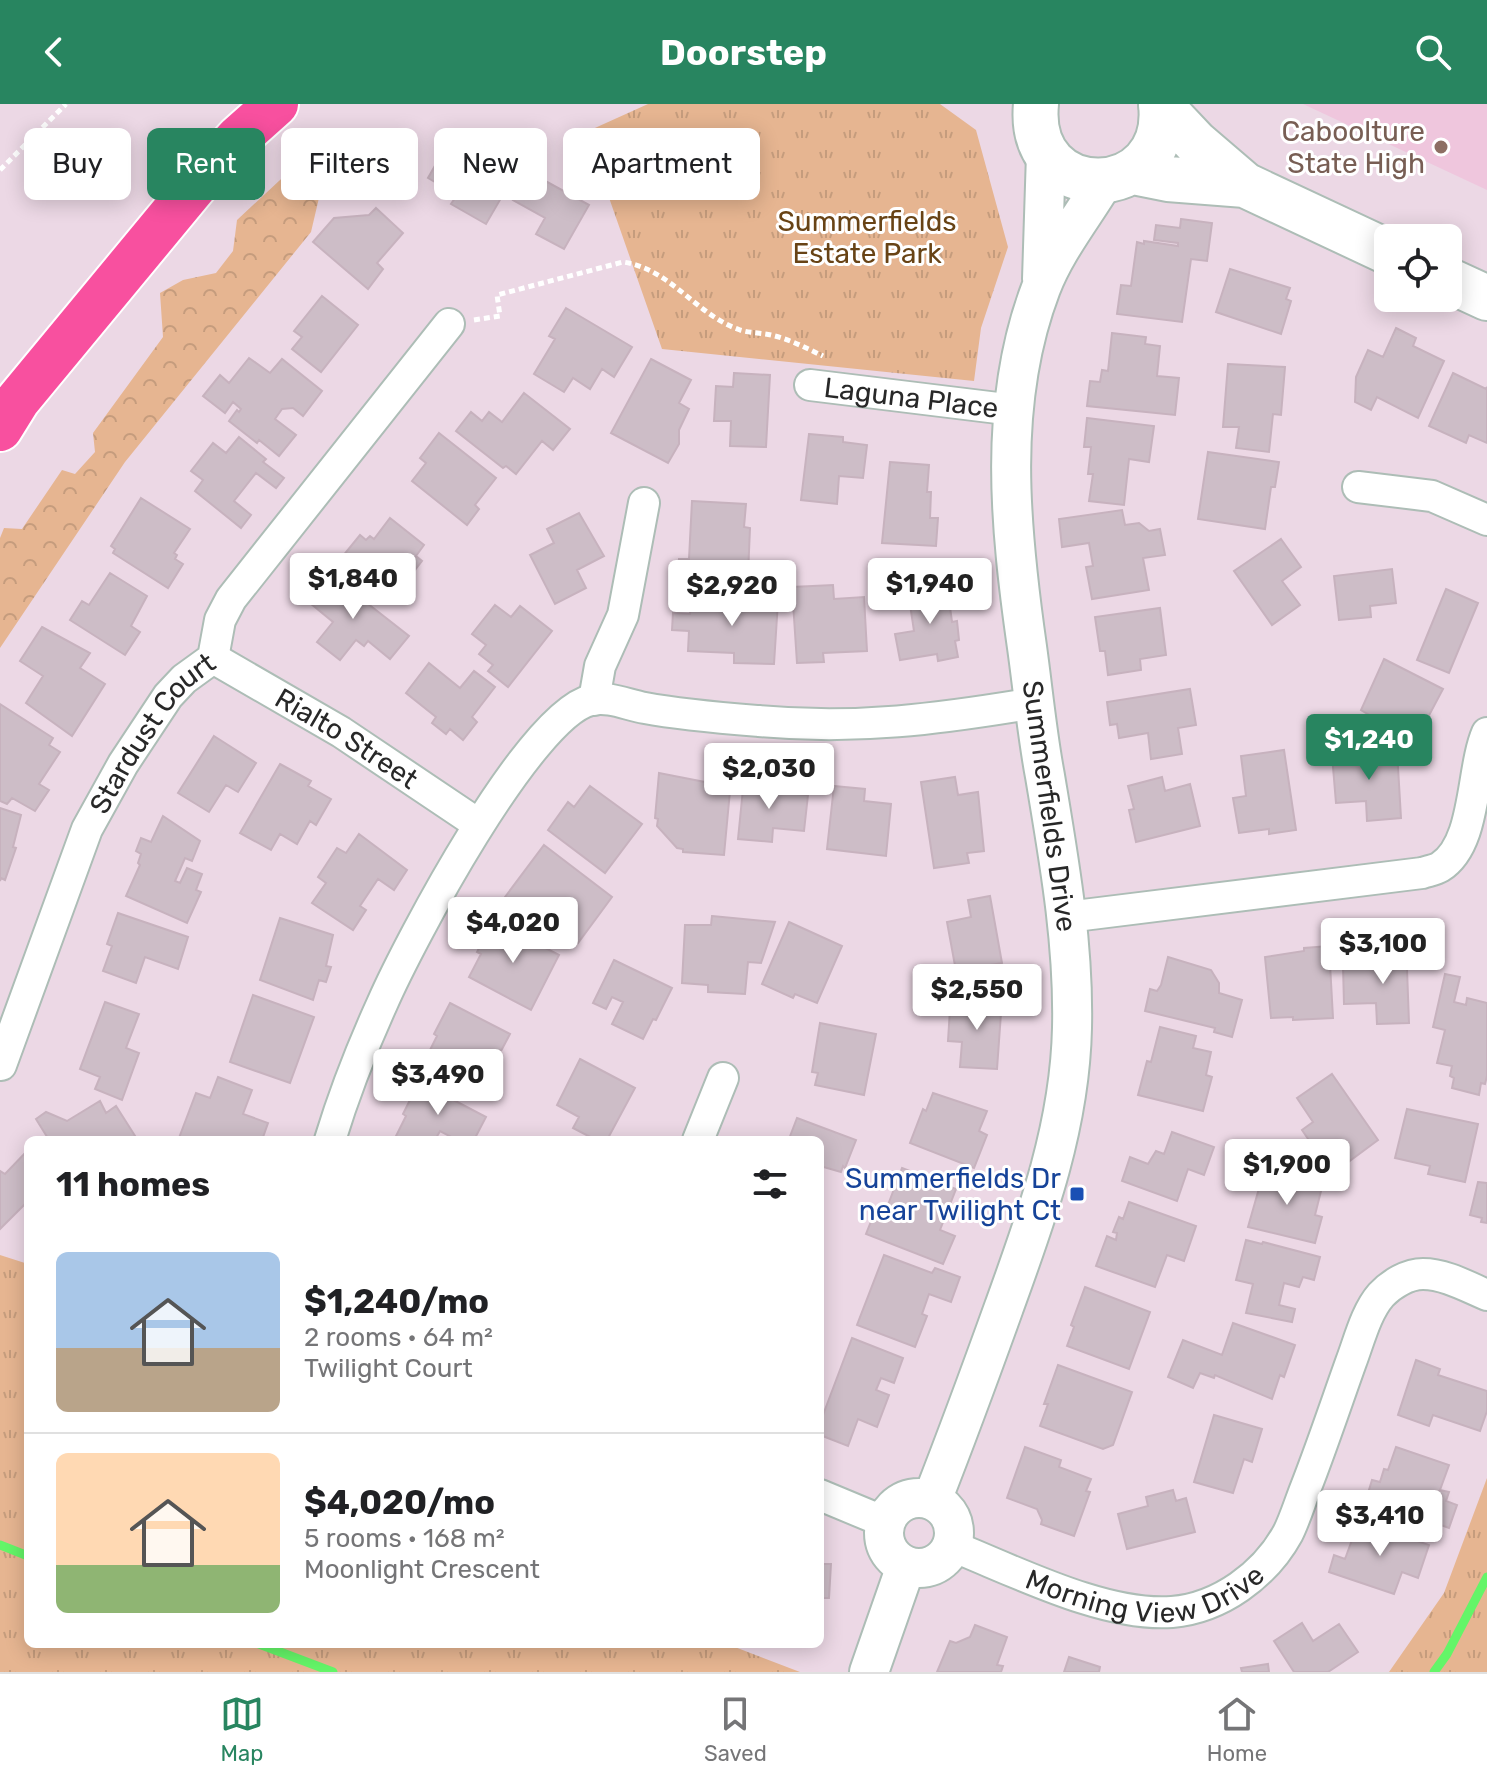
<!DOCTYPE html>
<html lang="en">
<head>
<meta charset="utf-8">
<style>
  :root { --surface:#fff; --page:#f6f6f6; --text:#202124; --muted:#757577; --line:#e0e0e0; --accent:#288560 }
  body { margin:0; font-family:Rubik,sans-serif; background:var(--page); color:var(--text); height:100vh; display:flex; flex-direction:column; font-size:30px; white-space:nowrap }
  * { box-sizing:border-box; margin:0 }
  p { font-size:26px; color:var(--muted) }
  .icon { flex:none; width:44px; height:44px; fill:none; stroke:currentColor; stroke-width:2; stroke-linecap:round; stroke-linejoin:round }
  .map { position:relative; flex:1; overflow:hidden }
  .side { position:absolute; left:24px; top:1032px; width:800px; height:512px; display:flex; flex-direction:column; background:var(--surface); border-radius:12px; box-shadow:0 4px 20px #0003 }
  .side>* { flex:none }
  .top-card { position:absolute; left:24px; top:24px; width:800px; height:72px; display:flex; gap:16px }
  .controls { position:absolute; left:1374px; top:120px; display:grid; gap:16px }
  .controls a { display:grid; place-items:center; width:88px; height:88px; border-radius:12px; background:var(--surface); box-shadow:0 4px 20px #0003; font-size:40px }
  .price { position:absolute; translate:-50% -68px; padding:0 18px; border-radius:8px; background:#fff; color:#222; font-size:26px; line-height:52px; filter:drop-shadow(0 2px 4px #0008) }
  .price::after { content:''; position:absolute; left:50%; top:48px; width:24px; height:18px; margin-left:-12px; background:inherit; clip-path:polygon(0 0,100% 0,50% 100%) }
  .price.selected { background:var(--accent); color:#fff }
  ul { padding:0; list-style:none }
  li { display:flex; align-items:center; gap:24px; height:200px; padding:0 32px }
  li+li { border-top:2px solid var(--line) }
  li span { display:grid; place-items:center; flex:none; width:224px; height:160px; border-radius:12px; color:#555 }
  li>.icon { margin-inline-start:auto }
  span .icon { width:96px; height:96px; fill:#fffc; stroke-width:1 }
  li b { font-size:34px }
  h2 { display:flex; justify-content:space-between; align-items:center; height:96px; padding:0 32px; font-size:34px }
  .chip { padding:0 28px; border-radius:12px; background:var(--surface); box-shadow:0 4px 20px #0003; font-size:28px; line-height:72px }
  .chip.selected { background:var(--accent); color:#fff }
  header { display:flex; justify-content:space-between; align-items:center; height:104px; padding:0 32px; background:var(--accent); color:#fff; font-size:36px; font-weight:700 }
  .tabs { display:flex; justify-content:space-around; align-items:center; height:112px; border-top:2px solid var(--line); background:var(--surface); font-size:22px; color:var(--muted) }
  .tabs a { display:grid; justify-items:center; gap:4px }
  .tabs .selected { color:var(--accent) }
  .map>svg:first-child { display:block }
  .education { fill:#efc6dd }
  .forest { fill:url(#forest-crowns) }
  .park { fill:url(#park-tufts) }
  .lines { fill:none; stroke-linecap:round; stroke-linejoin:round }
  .stream { stroke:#64f568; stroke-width:9 }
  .building { fill:#cdbdc7; stroke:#c7b2be; stroke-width:2 }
  .minor-casing { stroke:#adbdb6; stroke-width:34 }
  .tertiary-casing { stroke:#adbdb6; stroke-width:42 }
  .secondary-casing { stroke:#adbdb6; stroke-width:48 }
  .primary-casing { stroke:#fff; stroke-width:48 }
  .path { stroke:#fff; stroke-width:5; stroke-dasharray:6 4; stroke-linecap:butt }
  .minor { stroke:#fff; stroke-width:30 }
  .tertiary { stroke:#fff; stroke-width:38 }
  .secondary { stroke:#fff; stroke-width:44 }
  .primary { stroke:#f8509f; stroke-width:44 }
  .education-dot { fill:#8d6e63; stroke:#fff; stroke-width:3 }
  .transit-dot { fill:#1a4fb4; stroke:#fff; stroke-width:3 }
  .labels { text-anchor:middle; stroke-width:6; stroke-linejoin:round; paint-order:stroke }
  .education-label { font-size:28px; fill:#785e54; stroke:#fff; text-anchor:end }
  .park-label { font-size:28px; fill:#684315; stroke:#fff }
  .street-label { font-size:28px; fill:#282828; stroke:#fff }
  .transit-label { font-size:28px; fill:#164399; stroke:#fff; text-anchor:end }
</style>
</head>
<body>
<header><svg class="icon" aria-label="back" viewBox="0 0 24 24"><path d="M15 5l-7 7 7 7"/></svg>Doorstep<svg class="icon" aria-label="search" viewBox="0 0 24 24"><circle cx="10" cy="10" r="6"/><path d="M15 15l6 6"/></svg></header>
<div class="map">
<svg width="1487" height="1568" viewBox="0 0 1487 1568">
  <defs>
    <pattern id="forest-crowns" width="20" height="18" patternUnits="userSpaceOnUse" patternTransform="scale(2)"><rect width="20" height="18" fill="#e6b591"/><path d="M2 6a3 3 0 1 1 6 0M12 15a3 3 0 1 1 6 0" fill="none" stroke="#c59c7d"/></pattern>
    <pattern id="park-tufts" width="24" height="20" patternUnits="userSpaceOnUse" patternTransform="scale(2)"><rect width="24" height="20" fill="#e6b591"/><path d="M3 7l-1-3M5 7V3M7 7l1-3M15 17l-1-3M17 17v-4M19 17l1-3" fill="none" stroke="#c59c7d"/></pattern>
  </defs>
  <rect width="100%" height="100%" fill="#ecd8e5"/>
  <!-- education -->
  <path class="education" d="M1303,0H1487V86Z"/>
  <!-- forest -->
  <path class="forest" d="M294,63L322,81L311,128L125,358L0,544V434L4,424L22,425L62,366L75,370L95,348L93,329L163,233L160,189L183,176L216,169L233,147L237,116Z"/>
  <!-- park -->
  <path class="park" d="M648,0H940L976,26L1008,143L981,224L974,277L662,245L586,28Z
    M0,1151L28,1160V1540H727L800,1568H0Z
    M1487,1374V1568H1389L1444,1489Z"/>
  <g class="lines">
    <!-- stream -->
    <path class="stream" d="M0,1441L28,1452
      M259,1540L333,1568
      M1434,1568L1447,1550L1487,1473"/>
  </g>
  <!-- building -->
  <path class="building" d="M456,35L515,70L486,120L451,100L457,91L428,74L445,44L449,46Z
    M529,68L589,101L564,145L536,130L545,114L513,96Z
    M376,104L403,129L377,159L383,165L368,185L313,138L334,114L369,111Z
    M1181,115L1212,119L1207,157L1191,155L1182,218L1117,210L1121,181L1131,182L1137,138L1144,140V137L1178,142V139L1154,136L1156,121L1180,124Z
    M1230,165L1290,184L1286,195L1291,197L1281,230L1216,208Z
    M322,192L358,221L321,268L292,245L302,233L294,227Z
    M566,204L632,243L614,273L602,265L590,285L573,274L564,288L534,270L555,235L549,232Z
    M1396,224L1416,234L1413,242L1444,257L1418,314L1377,293L1371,306L1355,298L1356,273L1368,246L1383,253Z
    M1112,229L1146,233L1145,240L1160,242L1157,272L1179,274L1175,311L1087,302L1090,277L1100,278L1102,266L1108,267Z
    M249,254L270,269L282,255L322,287L303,312L293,304L282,305L275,315L296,331L279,352L259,336L257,339L229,317L237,306L239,308L241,305L233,298L225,309L203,292L220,271L229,279Z
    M651,255L691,276L679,299L689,305L679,326V340L668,359L611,329Z
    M1228,260L1285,263L1281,311L1273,310L1269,348L1236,344L1239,323H1223Z
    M734,269L770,271L766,343L730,342L731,317H714L716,282L733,283Z
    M1453,269L1486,285L1487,283V339L1469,331L1466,339L1429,322Z
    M524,289L570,325L553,346L542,337L516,370L506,362L503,364L456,327L471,308L482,317L489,308L502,318Z
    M1087,314L1154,322L1149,358L1129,355L1124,401L1089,397L1093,370H1088L1091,343H1084Z
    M439,329L496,374L475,401L479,405L467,421L412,377L426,359L420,354Z
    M809,330L843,333V338L867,341L863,374L839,372L837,400L801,396Z
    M239,333L266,355L263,358L284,374L276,384L256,369L234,397L251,411L241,424L195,387L203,376L191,367L213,339L226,349Z
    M1208,348L1279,358L1275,383H1271L1265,425L1198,415Z
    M890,358L929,361L927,388H931L930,414H938L936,442L882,439Z
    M141,394L190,425L174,449L177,451L175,455L183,460L168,484L113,449L115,445L111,442Z
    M692,397L746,400L744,423L750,424L748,471L705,469V481L678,480L679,455H689Z
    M1122,406L1125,421L1139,419L1149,427L1160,425L1165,451L1143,454L1149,486L1092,495L1086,463L1093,462L1089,439L1062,443L1059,415Z
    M579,409L604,452L577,466L586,484L555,500L530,451L554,439L547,425Z
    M390,414L424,441L416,452L422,457L394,493L342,453L360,431L366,436L370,432L374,435Z
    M1281,435L1301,463L1282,477L1300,501L1272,521L1234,467Z
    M1392,465L1396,499L1370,502L1371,513L1339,516L1334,472Z
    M326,467L409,532L390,555L368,537L364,542L356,536L340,556L317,538L333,518L310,499L318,488L313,484Z
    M110,469L147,492L131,522L140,528L125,551L70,516L82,497L89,501Z
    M833,481L834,495L864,493L867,547L823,549L824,558L797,559L792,483Z
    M947,481L952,518L957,517L959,536L955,537L958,553L938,557L937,550L900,556L895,530L914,527L908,487Z
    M1446,485L1478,499L1449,569L1417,556Z
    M692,492L778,497L774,560L734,559V549L688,547L689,527L672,526L673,509L690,510Z
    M495,501L511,513L520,502L552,527L508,583L488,567L493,561L479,550L486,541L472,530Z
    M1160,504L1166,551L1140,555L1141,566L1108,571L1105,547H1100L1095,513Z
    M42,523L90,549L80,564L105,580L72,632L26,599L43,572L20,557Z
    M1384,555L1443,585L1426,617L1423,615L1412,636L1361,606Z
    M429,559L460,584L474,567L495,583L472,613L477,618L463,636L450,625L446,630L432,619L436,613L406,589Z
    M1190,585L1196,621L1178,624L1182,650L1151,655L1148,629L1119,634L1117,620L1110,621L1107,598Z
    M0,600L53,634L49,641L60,648L39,680L49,686L35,707L12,694L7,700L0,697Z
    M214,632L256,659L238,688L226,681L209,708L178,689Z
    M1284,646L1296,726L1269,730V725L1239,729L1233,694L1246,692L1241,652Z
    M1397,646L1401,714L1367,717L1366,697L1336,699L1332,651Z
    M280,660L311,677L308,682L331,695L316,721L310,717L297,740L280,730L271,746L240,729Z
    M659,669L705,678L706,672L731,676L724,751L683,748V745L677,744L657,722L658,715L655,714Z
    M955,673L958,691L978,688L984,747L967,749L969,759L934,764L921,678Z
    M1162,673L1165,687L1190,680L1200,722L1136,738L1129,706L1134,705L1128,682Z
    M744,675L776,678L775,688L808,691L804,727L773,724L772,738L738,735Z
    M590,682L642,720L605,769L548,726L568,698L574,703Z
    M834,682L865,685L864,697L891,700L886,752L827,745Z
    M0,704L21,711L13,743L16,744L5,776L1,774L0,777Z
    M163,712L200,737L192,757L185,754L175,777L180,779L187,764L202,770L196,786L201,788L187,819L126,792L140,761L138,759L141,750L136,747L141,734L151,738Z
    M359,730L407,766L394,786L378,775L360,802L366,806L353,826L312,799L326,779L318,773L337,744L346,749Z
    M544,741L612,793L578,839L562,827L558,833L505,793Z
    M990,792L1002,859L956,867L947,818L971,813L968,796Z
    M118,809L188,833L178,865L145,853L136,879L103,867L112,842L107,840Z
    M712,812L775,818L761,859L748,858L745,890L708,888V881L682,879L685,821H711Z
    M280,814L333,831L326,862L331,863L326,878L319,876L313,896L260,876Z
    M493,817L559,851L531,906L469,873L481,850L477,848Z
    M789,818L842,842L817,899L795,890L793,894L762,880Z
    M1421,837L1422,864L1407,865L1409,919L1377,920L1376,899L1344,900L1343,862L1407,859L1406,838Z
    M1329,842L1333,914L1293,916V913L1271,914L1265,853L1304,847V844Z
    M1168,853L1211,866L1219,879V889L1242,896L1232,933L1214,928L1215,924L1145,907L1150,885L1157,887L1161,881Z
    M614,856L672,884L656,916L653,915L643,935L612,920L623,898L612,893L606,905L593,899Z
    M1445,870L1460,873L1454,898L1466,901L1467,894L1487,899V972L1485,980L1481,979L1479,991L1452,984L1454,974L1450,972L1452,962L1437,959L1445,926L1433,923Z
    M253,891L314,913L290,979L230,958Z
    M964,893L1002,895L997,965L960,963L962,938L948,937L950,905L963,906Z
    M105,898L139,910L126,944L139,949L122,996L95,985L100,973L80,965Z
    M450,899L510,930L493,962L489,960L483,972L462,961L451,983L429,972L436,959L426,954L437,932L434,930Z
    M820,919L876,930L864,991L815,981L818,969L812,968Z
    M1160,923L1196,932L1193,944L1211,948L1206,971L1212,973L1203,1007L1138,991L1147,957L1151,958Z
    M580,955L635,984L607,1036H596L573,1024L579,1013L557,1001Z
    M1332,970L1378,1036L1332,1070L1302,1026L1313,1018L1297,994Z
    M218,973L252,986L243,1010L268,1019L262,1036L179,1034L196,989L210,994Z
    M419,978L486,1013L474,1036H457L440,1027L435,1036L395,1034L406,1012L403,1010Z
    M933,989L987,1007L979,1027L987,1031L974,1064L910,1039L923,1005L926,1007Z
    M100,997L106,1009L116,1002L137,1035L49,1036L36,1015L46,1008L67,1017Z
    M1407,1005L1478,1020L1465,1078L1428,1070L1430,1062L1395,1054Z
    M797,1014L856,1036L845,1064L843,1062L841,1068L820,1062V1036L789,1035Z
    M1172,1028L1214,1043L1204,1071L1188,1065L1177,1097L1122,1077L1130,1053L1148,1060L1156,1047L1164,1050Z
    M28,1046V1097L0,1125V1067L5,1070Z
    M902,1064L956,1085L940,1126L955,1132L943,1160L866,1130L874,1110L883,1114Z
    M1264,1067L1323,1079L1315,1111L1322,1113L1315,1139L1248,1123Z
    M1478,1078L1487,1079V1119L1481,1118L1482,1114L1470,1111Z
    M1129,1098L1196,1122L1184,1157L1167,1151L1155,1183L1096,1162L1107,1132L1116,1136L1117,1129L1113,1128L1119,1113L1123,1115Z
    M1246,1136L1262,1140L1263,1138L1320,1153L1314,1176L1303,1173L1299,1183L1284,1179L1279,1201L1295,1205L1292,1218L1246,1209L1253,1180L1236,1176Z
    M884,1151L932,1169L935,1164L960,1173L951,1198L929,1190L922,1210L927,1212L915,1243L857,1221Z
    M1085,1183L1150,1208L1129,1265L1067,1242L1074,1223L1071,1221Z
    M1233,1219L1295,1241L1284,1273L1280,1271L1272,1295L1215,1271L1214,1274L1200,1269L1193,1284L1168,1273L1183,1236L1222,1251Z
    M852,1234L903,1254L894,1279L881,1274L876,1286L889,1291L877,1323L858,1315L848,1342L820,1331V1319Z
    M1416,1256L1440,1265L1438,1271L1487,1287V1307L1480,1327L1433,1311L1429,1322L1398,1311Z
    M1058,1261L1132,1288L1113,1341L1103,1345L1040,1322L1048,1300H1044Z
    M1214,1311L1262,1325L1252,1358L1244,1355L1233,1389L1194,1378Z
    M1025,1343L1061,1356L1059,1363L1091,1375L1086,1387L1090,1388L1074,1432L1041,1420L1042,1416L1037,1405L1007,1394Z
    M1396,1343L1449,1361L1440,1386L1449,1388L1446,1397L1457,1401L1449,1424L1438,1420L1437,1423L1365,1399L1372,1376L1380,1378L1384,1365L1388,1366Z
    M1173,1386L1176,1397L1186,1394L1195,1428L1127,1445L1118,1410L1148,1402L1146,1393Z
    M1359,1417L1429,1441L1418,1474L1402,1468L1394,1490L1329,1468L1334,1451L1345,1455Z
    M820,1460H831L829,1494H820Z
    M1302,1519L1313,1537L1339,1520L1358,1548L1328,1568H1294L1274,1537Z
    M975,1521L1007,1533L997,1561L1003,1562L1001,1568H937L950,1537L956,1539L970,1533Z
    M1069,1553L1100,1563L1099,1568H1064Z
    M1268,1560L1269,1568H1242L1241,1564Z"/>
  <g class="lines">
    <defs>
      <g id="minor">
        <path id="s1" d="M810,281L1014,306"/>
        <path d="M1358,383L1432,392L1487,416"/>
        <path id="s2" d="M213,554L341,628L478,720"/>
        <path d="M594,596L600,562L623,511L644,399"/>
        <path d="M1067,813L1422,769C1428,767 1435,766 1440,763C1477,740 1471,666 1487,629"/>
        <path id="s3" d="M1,961L87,725L123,660L168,592L184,575L213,554L220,516L231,495L449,220"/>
        <path d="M330,1036C344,990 362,944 382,900C409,838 529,611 591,596C610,592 627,601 645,604C682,611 721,614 759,617C856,626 940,615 1035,599"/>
        <path d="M698,1036L723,974"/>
        <path d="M820,1391L885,1418"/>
        <path id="s4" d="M952,1442C1015,1467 1104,1513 1172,1508C1220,1504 1265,1471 1288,1429C1295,1415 1300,1398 1306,1383C1322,1342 1336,1300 1351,1258C1359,1237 1366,1208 1381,1191C1391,1180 1408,1170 1423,1170C1445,1170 1468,1183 1487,1191"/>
      </g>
      <path id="tertiary" d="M1042,175L1046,50
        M884 1429a35 35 0 1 1 70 0a35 35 0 1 1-70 0Z
        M932,1396C957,1332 981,1267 1004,1203C1037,1112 1070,1022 1072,924C1074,839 1059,756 1045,672C1037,630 1033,586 1027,543C1010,424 997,299 1041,184C1056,145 1083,112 1104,77
        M869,1568L906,1462"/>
      <path id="secondary" d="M1036,0C1026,104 1172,100 1161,0
        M1161,2L1196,39L1245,81L1388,148
        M1133,68L1168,75L1245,81
        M1448,176L1487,194"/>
      <path id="primary" d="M0,325L18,296L204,71L238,34L276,0"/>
    </defs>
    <!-- minor casing -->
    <use href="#minor" class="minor-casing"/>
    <!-- tertiary casing -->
    <use href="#tertiary" class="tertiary-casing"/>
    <!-- secondary casing -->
    <use href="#secondary" class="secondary-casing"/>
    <!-- primary casing -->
    <use href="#primary" class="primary-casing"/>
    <!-- path -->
    <path class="path" d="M0,66L66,0
      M474,216L500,212L497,191L623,158C671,165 696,211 740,226C750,229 761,229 771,231C789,235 806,244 823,252"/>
    <!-- minor -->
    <use href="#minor" class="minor"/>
    <!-- tertiary -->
    <use href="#tertiary" class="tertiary"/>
    <!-- secondary -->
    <use href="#secondary" class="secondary"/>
    <!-- primary -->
    <use href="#primary" class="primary"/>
  </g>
  <!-- markers -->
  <circle class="education-dot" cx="1441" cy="43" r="8"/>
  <rect class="transit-dot" x="1069" y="1082" width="16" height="16" rx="4"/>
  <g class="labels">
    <!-- education labels -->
    <g class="education-label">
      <text x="1425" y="37">Caboolture<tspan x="1425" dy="32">State High</tspan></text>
    </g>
    <!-- park labels -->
    <g class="park-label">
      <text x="867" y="127">Summerfields<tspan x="867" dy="32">Estate Park</tspan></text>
    </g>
    <!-- street labels -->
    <g class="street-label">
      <text dy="10" stroke="none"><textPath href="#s1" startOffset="102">Laguna Place</textPath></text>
      <text dy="10" stroke="none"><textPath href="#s3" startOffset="368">Stardust Court</textPath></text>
      <text dy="10" stroke="none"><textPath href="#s2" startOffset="156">Rialto Street</textPath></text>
      <text transform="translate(1050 702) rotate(82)" y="10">Summerfields Drive</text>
      <text dy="10" stroke="none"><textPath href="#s4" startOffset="206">Morning View Drive</textPath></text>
    </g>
    <!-- transit labels -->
    <g class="transit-label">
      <text x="1061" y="1084">Summerfields Dr<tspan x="1061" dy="32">near Twilight Ct</tspan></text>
    </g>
  </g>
</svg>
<div class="controls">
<a><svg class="icon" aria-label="locate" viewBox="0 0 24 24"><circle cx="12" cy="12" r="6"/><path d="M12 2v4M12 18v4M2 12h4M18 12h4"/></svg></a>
</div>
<b class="price" style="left:353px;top:517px">$1,840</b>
<b class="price" style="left:930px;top:522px">$1,940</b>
<b class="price" style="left:732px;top:524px">$2,920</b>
<b class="price selected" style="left:1369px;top:678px">$1,240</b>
<b class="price" style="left:769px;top:707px">$2,030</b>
<b class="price" style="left:513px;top:861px">$4,020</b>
<b class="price" style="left:1383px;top:882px">$3,100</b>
<b class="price" style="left:977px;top:928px">$2,550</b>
<b class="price" style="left:438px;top:1013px">$3,490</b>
<b class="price" style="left:1287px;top:1103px">$1,900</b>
<b class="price" style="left:1380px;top:1454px">$3,410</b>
<div class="top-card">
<a class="chip">Buy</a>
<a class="chip selected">Rent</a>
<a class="chip">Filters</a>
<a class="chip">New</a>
<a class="chip">Apartment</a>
</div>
<section class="side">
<h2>11 homes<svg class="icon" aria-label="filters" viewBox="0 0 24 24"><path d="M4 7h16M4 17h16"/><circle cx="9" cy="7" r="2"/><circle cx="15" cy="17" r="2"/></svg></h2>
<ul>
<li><span style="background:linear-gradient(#a9c7e8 60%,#b9a48a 0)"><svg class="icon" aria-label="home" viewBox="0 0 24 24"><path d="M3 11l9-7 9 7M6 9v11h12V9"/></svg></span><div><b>$1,240/mo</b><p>2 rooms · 64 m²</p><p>Twilight Court</p></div></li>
<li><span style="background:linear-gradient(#ffd9b3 70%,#8fb573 0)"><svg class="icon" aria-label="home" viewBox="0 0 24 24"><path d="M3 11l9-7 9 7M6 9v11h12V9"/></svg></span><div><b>$4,020/mo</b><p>5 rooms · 168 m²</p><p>Moonlight Crescent</p></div></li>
</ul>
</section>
</div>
<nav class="tabs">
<a class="selected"><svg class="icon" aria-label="map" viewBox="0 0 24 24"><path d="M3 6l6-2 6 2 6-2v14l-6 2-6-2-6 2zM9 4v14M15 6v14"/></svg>Map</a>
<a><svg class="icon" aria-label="saved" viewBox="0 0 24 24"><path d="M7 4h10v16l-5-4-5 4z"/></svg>Saved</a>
<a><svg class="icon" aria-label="home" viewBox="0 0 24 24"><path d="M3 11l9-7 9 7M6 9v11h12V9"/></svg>Home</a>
</nav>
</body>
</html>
